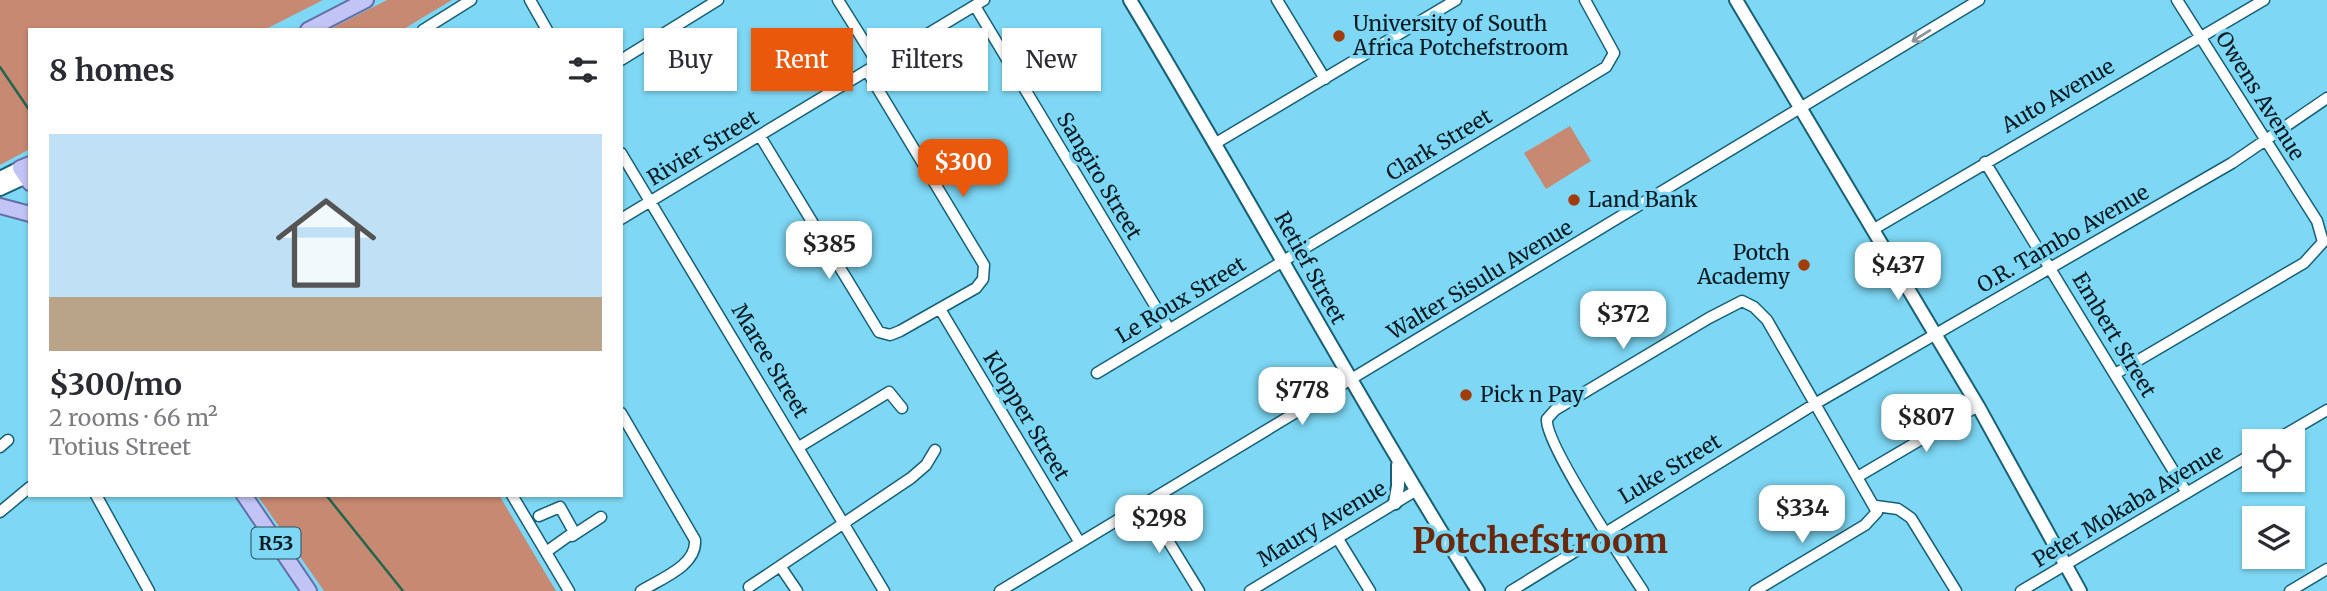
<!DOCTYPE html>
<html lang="en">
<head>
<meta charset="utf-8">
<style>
  :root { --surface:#fff; --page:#f7f7f7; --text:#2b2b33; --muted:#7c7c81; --accent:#ea580c }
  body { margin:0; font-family:Merriweather,serif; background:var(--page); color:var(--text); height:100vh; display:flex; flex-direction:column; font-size:26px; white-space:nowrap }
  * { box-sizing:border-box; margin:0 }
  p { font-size:23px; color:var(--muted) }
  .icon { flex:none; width:38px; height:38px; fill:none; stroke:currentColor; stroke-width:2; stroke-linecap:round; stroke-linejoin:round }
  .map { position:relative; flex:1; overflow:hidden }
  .side { position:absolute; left:28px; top:28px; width:595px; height:469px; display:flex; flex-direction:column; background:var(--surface); border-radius:0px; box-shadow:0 2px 5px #0004 }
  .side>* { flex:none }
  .guide { position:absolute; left:644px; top:28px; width:665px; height:63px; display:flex; gap:14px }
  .controls { position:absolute; left:2242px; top:429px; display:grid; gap:14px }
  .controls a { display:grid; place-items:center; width:63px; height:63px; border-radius:0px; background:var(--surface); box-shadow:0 2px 5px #0004; font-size:35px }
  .price { position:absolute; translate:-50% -60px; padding:0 16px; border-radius:14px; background:#fff; color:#222; font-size:23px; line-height:46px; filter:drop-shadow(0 2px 4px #0008) }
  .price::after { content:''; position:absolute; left:50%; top:42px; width:21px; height:16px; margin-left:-10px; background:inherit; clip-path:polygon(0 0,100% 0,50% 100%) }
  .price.on { background:var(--accent); color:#fff }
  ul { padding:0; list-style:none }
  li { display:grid; align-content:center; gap:14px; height:371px; padding:0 21px }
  li span { display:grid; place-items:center; height:217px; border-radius:0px; color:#555 }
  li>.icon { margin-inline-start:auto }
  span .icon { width:126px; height:126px; fill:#fffc; stroke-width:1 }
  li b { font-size:30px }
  h2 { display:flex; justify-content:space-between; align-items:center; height:84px; padding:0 21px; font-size:30px }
  .tag { padding:0 24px; border-radius:0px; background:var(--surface); box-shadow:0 2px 5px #0004; font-size:24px; line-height:63px }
  .tag.on { background:var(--accent); color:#fff }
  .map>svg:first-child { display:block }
  .green { fill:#c88972 }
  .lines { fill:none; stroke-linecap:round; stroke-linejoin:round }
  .stream { stroke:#22664e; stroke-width:2.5 }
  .minor-casing { stroke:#176075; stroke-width:13 }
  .tertiary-casing { stroke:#176075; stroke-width:16 }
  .primary-casing { stroke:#646ea7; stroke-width:18 }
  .minor { stroke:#fff; stroke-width:10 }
  .tertiary { stroke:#fff; stroke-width:12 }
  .primary { stroke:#c2c4f6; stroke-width:14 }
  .oneway { stroke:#8c979b }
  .poi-dot { fill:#a13c0b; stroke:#7ed7f4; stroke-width:2.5 }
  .labels { text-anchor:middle; stroke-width:7; stroke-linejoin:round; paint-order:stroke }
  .shield { fill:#7ed7f4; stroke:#265160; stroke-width:2 }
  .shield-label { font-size:19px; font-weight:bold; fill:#001820 }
  .poi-label { font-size:21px; fill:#001820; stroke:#7ed7f4; text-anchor:start }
  .street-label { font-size:21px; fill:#001820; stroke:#7ed7f4 }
  .town-label { font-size:35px; font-weight:bold; fill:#69290d; stroke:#7ed7f4 }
</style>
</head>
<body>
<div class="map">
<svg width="2327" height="591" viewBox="0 0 2327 591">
  <rect width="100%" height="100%" fill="#7ed7f4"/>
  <!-- green -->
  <path class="green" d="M0,0H323L264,30H30V149L0,165Z
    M387,0H452L402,30H328Z
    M1570,126L1591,161L1546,189L1524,153Z
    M257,495H499L556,591H324Z"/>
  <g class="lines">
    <!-- stream -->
    <path class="stream" d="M0,67L30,111
      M326,495L403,591"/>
    <defs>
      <path id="minor" d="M530,0L547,30
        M838,0L878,64
        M1277,0L1325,79
        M975,6L1169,329
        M423,30L471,0
        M621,60L718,0
        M760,136L879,332L890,335L900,331L976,288L983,279L984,265L867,71
        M1216,143L1456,0
        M621,153L884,591
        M1985,162L2187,493
        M621,219L984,0
        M1874,229L2264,0
        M940,309L1080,543
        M1097,373L1606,67L1614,53L1585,0
        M2115,374L2304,263L2323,242L2317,221L2177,0
        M621,413L695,540C697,566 660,579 641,591
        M2274,441L2327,410
        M0,447L8,440
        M799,447L889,392L902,408
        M1859,476L1978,406
        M96,495L149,591
        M512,495L569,591
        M1145,503L1199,591
        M1876,506L1898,509L1911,518L1956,591
        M0,512L30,487
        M539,516L560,507L574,532L546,552
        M572,536L601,517
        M1338,539L1370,591
        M780,566L797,591
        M749,587L911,478L926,465L935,450
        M1000,591L1979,0
        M1250,591L1415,491
        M1511,591L1813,405L2232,163L2327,98
        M1643,591C1626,565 1544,442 1547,419L1555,410L1709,318L1742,301L1754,307L1767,320L1877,512L1865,525L1755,591
        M2021,591L2254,453
        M2290,591L2327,569"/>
      <path id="tertiary" d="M1130,0C1248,196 1357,397 1478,591
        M1736,0L1978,406L2080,591
        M0,178L20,168
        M0,189L26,177
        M1395,503L1398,486V465"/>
      <path id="primary" d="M308,30L366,0
        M30,164L20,168L30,183
        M0,206L30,214
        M244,495L309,591"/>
    </defs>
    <!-- minor casing -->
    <use href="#minor" class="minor-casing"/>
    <!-- tertiary casing -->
    <use href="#tertiary" class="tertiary-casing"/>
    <!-- primary casing -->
    <use href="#primary" class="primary-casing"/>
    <!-- minor -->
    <use href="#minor" class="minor"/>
    <!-- tertiary -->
    <use href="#tertiary" class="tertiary"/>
    <!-- primary -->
    <use href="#primary" class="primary"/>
  </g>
  <!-- one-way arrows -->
  <defs><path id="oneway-shaft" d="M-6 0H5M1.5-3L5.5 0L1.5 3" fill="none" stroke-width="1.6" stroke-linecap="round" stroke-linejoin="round" transform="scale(1.75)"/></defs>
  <use class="oneway" href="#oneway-shaft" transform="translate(1921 36) rotate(148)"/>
  <!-- markers -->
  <g class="poi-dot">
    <circle cx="1339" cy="36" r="7"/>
    <circle cx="1574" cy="200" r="7"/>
    <circle cx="1804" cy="265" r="7"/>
    <circle cx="1466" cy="395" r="7"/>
  </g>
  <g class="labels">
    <!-- shield labels -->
    <rect class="shield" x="251.5" y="527.5" width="49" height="31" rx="5"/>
    <g class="shield-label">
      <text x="276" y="550">R53</text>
    </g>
    <!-- poi labels -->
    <g class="poi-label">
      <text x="1353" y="31">University of South<tspan x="1353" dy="24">Africa Potchefstroom</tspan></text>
      <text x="1588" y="207">Land Bank</text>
      <text x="1790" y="260" text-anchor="end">Potch<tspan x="1790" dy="24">Academy</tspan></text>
      <text x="1480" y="402">Pick n Pay</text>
    </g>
    <!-- street labels -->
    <g class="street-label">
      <text transform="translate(2058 96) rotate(-30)" y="7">Auto Avenue</text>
      <text transform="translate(2260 96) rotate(58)" y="7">Owens Avenue</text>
      <text transform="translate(1439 145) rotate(-31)" y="7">Clark Street</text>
      <text transform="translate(703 148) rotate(-31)" y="7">Rivier Street</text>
      <text transform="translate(1099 176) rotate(59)" y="7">Sangiro Street</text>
      <text transform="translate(2063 239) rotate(-30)" y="7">O.R. Tambo Avenue</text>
      <text transform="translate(1310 268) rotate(61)" y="7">Retief Street</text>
      <text transform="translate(1480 280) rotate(-31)" y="7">Walter Sisulu Avenue</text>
      <text transform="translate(1181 300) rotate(-31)" y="7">Le Roux Street</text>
      <text transform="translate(2114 335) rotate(59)" y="7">Embert Street</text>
      <text transform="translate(770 361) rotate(59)" y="7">Maree Street</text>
      <text transform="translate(1026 416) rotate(59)" y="7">Klopper Street</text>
      <text transform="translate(1670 469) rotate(-31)" y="7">Luke Street</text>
      <text transform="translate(2128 506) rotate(-31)" y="7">Peter Mokaba Avenue</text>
      <text transform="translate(1322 524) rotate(-31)" y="7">Maury Avenue</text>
    </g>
    <!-- town labels -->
    <g class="town-label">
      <text x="1540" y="553">Potchefstroom</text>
    </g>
  </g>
</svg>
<div class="controls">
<a><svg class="icon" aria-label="locate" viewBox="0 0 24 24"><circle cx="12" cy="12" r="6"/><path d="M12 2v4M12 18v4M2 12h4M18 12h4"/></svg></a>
<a><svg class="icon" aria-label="layers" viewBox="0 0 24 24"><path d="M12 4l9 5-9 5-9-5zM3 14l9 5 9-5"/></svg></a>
</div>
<b class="price on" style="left:963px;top:199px">$300</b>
<b class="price" style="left:829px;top:281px">$385</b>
<b class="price" style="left:1898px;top:302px">$437</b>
<b class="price" style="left:1623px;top:351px">$372</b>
<b class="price" style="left:1302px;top:427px">$778</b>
<b class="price" style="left:1926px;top:454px">$807</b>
<b class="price" style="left:1802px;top:545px">$334</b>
<b class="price" style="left:1159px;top:555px">$298</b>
<div class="guide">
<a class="tag">Buy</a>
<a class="tag on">Rent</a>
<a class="tag">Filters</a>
<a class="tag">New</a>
</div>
<section class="side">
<h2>8 homes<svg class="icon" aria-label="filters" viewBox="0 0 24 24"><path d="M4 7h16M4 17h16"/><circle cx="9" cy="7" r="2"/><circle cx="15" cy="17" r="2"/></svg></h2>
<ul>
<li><span style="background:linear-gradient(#bfe0f5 75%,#b9a48a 0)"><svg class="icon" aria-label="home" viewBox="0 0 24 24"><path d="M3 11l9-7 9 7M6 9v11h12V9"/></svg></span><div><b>$300/mo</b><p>2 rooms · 66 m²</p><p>Totius Street</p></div></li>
</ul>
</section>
</div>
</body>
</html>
